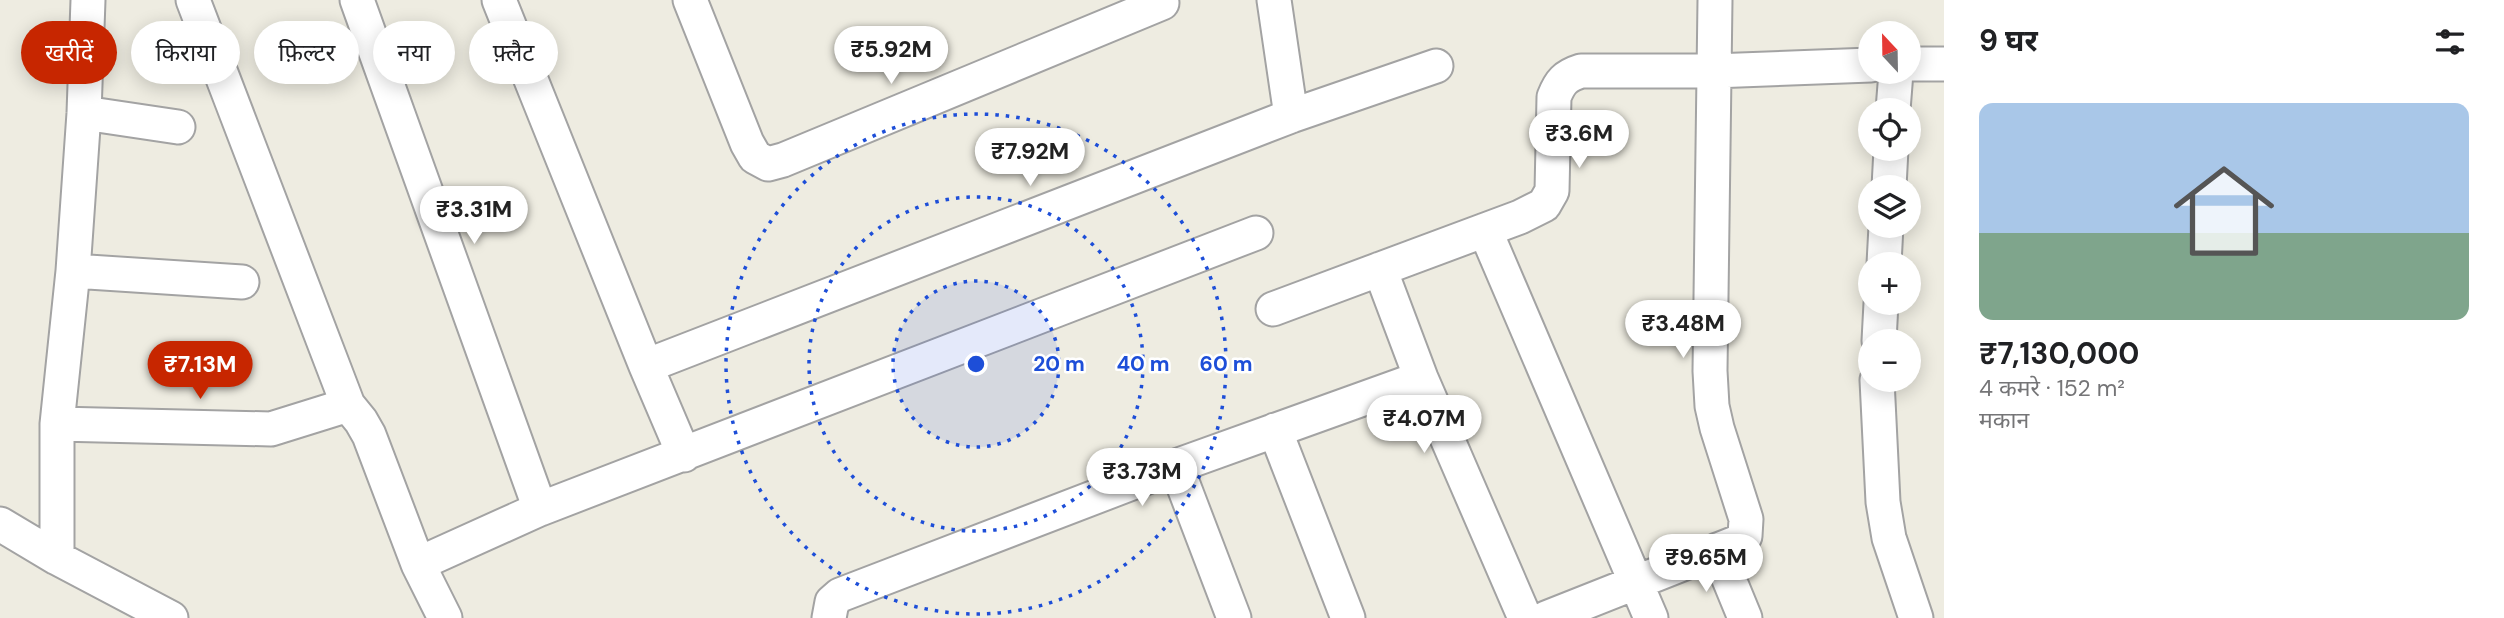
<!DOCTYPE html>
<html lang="hi">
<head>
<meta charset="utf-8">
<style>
  :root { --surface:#fff; --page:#f6f6f6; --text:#202124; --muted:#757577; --line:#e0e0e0; --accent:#c72600 }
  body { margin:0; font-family:"DM Sans","Noto Sans Devanagari",sans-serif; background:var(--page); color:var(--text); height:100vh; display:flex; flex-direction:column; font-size:26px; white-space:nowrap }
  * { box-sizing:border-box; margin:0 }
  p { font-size:23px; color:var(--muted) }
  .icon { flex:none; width:38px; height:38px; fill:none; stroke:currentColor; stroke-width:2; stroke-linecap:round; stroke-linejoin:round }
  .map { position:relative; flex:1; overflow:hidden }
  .sheet { display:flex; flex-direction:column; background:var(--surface); width:560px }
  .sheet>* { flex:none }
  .top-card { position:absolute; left:21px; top:21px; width:665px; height:63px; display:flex; gap:14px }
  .needle { width:46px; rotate:338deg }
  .fabs { position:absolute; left:1858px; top:21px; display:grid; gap:14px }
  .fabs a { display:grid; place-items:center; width:63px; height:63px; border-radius:50%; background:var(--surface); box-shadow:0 4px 18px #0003; font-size:35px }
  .price { position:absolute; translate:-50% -60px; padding:0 16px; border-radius:24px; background:#fff; color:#222; font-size:23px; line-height:46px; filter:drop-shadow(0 2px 4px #0008) }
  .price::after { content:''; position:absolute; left:50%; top:42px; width:21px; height:16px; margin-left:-10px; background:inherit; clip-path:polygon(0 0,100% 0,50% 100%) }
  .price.selected { background:var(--accent); color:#fff }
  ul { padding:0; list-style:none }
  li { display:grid; align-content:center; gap:14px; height:371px; padding:0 35px }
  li+li { border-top:2px solid var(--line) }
  li span { display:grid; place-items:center; height:217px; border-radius:14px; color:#555 }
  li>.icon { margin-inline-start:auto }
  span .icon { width:126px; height:126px; fill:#fffc; stroke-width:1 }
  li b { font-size:30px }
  h2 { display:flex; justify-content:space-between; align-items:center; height:84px; padding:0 35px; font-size:30px }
  .chip { padding:0 24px; border-radius:32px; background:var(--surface); box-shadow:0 4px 18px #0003; font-size:24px; line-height:63px }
  .chip.selected { background:var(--accent); color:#fff }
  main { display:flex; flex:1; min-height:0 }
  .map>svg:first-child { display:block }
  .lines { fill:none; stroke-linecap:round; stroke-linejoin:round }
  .minor-casing { stroke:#a3a3a3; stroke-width:37 }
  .minor { stroke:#fff; stroke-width:33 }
  .ring { fill:none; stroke:#1d4ed8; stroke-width:3.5; stroke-dasharray:3.5 7 }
  .centre { fill:#1d4ed8; stroke:#fff; stroke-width:3.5 }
  .ring-label { font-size:21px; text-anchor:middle; font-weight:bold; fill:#1d4ed8; stroke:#fff; stroke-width:5; stroke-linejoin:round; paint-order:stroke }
</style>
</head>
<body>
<main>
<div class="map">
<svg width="1944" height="618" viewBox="0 0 1944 618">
  <rect width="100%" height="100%" fill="#eeece1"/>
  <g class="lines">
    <defs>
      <path id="minor" d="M193,0L348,405L361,421L369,435L418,564L445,618
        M357,0L540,509
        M499,0L646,366L684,455
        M690,0L747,143L755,157L768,164L783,160L1162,3
        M1274,0L1291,116
        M1909,64H1944
        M1893,110L1896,72
        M84,113L178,127
        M1889,187L1891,149
        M1485,230L1651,618
        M1884,264L1886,226
        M1380,269L1421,378L1525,618
        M73,271L242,282
        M1273,309L1520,217L1544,205L1552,191L1554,97C1560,82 1565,76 1581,71H1713L1871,65
        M1879,341L1881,303
        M646,366L1291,116L1436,66
        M1877,380L1883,502L1889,538L1916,618
        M57,424L271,429L348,405
        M1275,430L1348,618
        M1176,466L1234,618
        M0,524L57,558L171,618
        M1717,550L1745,618
        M57,558V424L73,271L84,113L88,0
        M418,564L540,509L1256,233
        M829,618L832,602L840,595L1176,466L1421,378
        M1546,618L1738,542L1745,536L1746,519L1717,428L1712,406L1710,371L1715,0"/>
    </defs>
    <!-- minor casing -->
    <use href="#minor" class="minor-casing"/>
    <!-- minor -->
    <use href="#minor" class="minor"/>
  </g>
  <!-- distance rings -->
  <circle cx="976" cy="364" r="83" fill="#1d4ed8" fill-opacity=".12"/>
  <g class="ring">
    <circle cx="976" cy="364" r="83"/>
    <circle cx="976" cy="364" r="167"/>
    <circle cx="976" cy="364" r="250"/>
  </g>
  <circle cx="976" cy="364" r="10" class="centre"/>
  <g class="ring-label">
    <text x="1059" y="371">20 m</text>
    <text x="1143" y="371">40 m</text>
    <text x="1226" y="371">60 m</text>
  </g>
</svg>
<div class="fabs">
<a><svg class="needle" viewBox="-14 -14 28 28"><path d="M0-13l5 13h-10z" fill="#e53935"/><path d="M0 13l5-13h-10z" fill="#757577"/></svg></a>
<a><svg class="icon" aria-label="locate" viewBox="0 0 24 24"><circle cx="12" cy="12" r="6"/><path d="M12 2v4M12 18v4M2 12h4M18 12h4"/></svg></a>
<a><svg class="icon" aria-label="layers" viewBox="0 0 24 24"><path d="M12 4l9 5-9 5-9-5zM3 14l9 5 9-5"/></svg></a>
<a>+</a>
<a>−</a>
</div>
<b class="price" style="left:891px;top:86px">₹5.92M</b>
<b class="price" style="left:1579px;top:170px">₹3.6M</b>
<b class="price" style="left:1030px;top:188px">₹7.92M</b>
<b class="price" style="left:474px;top:246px">₹3.31M</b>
<b class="price" style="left:1683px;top:360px">₹3.48M</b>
<b class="price selected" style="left:200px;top:401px">₹7.13M</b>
<b class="price" style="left:1424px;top:455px">₹4.07M</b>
<b class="price" style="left:1142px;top:508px">₹3.73M</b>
<b class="price" style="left:1706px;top:594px">₹9.65M</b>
<div class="top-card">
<a class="chip selected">खरीदें</a>
<a class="chip">किराया</a>
<a class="chip">फ़िल्टर</a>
<a class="chip">नया</a>
<a class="chip">फ़्लैट</a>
</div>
</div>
<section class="sheet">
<h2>9 घर<svg class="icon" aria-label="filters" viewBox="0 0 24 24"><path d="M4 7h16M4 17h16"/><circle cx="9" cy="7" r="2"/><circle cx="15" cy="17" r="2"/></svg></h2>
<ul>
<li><span style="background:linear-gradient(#a9c7e8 60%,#7fa58c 0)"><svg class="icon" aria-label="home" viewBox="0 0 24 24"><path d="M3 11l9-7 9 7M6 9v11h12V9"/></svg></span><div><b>₹7,130,000</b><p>4 कमरे · 152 m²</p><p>मकान</p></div></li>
</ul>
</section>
</main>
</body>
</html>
